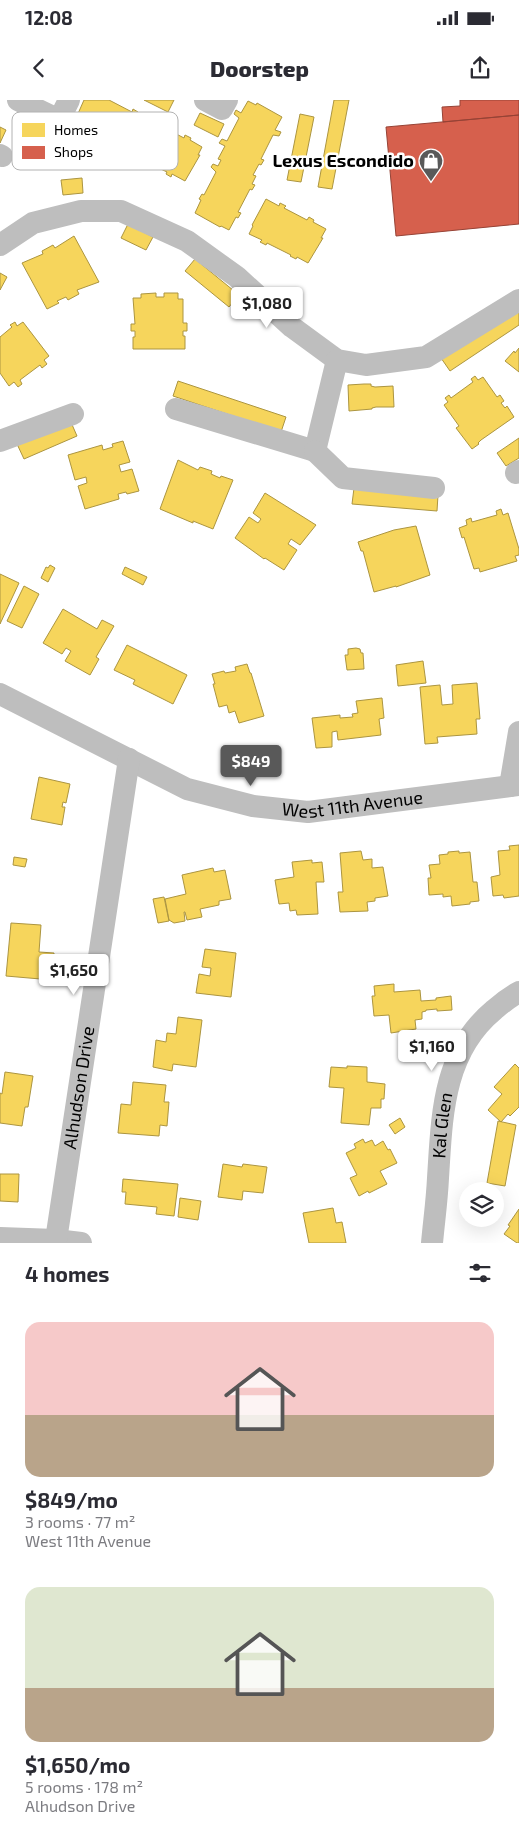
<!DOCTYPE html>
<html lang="en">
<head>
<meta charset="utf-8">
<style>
  :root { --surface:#fff; --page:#f7f7f7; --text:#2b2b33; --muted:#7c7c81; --accent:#595959 }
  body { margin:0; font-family:"Exo 2",sans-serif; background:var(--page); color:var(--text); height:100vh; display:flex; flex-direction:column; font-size:19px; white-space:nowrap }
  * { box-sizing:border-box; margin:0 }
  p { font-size:16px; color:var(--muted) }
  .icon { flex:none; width:28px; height:28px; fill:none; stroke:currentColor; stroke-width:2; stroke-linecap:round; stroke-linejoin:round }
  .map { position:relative; height:1143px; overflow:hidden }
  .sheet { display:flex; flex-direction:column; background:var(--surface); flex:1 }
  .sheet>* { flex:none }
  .buttons { position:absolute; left:459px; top:1082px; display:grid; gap:10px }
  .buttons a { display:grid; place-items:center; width:45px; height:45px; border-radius:50%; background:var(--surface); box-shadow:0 5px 20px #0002; font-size:25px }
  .price { position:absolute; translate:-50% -42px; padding:0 11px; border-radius:5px; background:#fff; color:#222; font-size:16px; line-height:32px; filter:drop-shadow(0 1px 2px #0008) }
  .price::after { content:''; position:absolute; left:50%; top:30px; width:15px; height:11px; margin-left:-8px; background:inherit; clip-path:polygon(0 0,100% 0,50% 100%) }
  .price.current { background:var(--accent); color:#fff }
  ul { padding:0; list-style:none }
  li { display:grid; align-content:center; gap:10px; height:265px; padding:0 25px }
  li span { display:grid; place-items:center; height:155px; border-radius:15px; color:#555 }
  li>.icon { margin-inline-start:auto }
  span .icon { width:90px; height:90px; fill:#fffc; stroke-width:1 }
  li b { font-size:21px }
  h2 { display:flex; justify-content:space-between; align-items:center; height:60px; padding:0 25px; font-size:21px }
  .status { display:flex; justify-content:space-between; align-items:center; height:35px; padding:0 25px; background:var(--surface); direction:ltr }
  .status svg { height:14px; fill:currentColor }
  header { display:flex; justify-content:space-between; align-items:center; height:65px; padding:0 25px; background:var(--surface); font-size:22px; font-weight:800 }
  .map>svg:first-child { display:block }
  .homes { fill:#f6d55c; stroke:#ac9540 }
  .shops { fill:#d6604d; stroke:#964336 }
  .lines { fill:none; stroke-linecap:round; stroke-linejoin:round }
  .minor { stroke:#bebebe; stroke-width:22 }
  .labels { text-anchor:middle; stroke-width:5; stroke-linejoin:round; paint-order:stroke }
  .poi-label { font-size:18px; font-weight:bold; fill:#000; stroke:#fff; text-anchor:end }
  .street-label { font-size:18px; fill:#000; stroke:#fff }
  .key { fill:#fff; stroke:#b2b2b2; stroke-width:1 }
  .key-label { font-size:14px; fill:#000 }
</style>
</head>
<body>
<div class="status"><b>12:08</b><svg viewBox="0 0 49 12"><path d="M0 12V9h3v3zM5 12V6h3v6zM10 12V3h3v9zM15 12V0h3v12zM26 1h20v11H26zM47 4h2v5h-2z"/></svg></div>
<header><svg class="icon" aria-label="back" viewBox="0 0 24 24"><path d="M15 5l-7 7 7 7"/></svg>Doorstep<svg class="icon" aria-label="share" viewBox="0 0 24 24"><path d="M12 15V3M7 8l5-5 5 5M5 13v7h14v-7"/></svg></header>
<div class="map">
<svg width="519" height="1143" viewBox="0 0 519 1143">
  <rect width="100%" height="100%" fill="#fff"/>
  <!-- homes -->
  <path class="homes" d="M84,0H109L132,12L133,9L138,12L137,14L155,23L157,21L162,24L161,26L184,38L185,35L191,38L190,40L202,47L198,55H200L185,81L172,74L171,77L166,74L167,72L144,61L143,63L137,60L138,58L119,49L118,51L113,48L114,46L92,35L90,37L85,34L86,32L73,25Z
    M144,0H174L168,12Z
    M334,0H349L332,89L318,87Z
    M248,1L256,5L257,3L282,17L275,30L281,32L279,36L273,35L261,59L264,60L261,65L259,64L253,75L256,76L252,84L255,85L252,90L250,89L238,112L241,113L238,118L236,117L229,130L221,126L220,127L195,113L201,100L199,99L202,94L204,95L216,72L211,67L213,64L218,66L221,60L218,59L225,46L219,43L222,39L227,41L239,18L234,14L236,10L241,13Z
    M200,13L224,24L218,37L194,25Z
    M300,14L314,17L301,82L287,80Z
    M0,27L6,30L0,43Z
    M82,78L83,93L63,95L61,80Z
    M266,99L279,106L280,103L286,106L284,108L307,120L309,117L314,120L313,122L326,129L321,138H323L308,163L297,157L296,159L290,156L291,155L267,143L266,145L260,142L262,140L249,134L253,126L252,125Z
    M128,124L153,137L146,150L121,138Z
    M74,136L99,182L77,190L79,194L68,200L66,197L57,201L59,203L47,209L22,163L43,154L42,151L53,145L55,148Z
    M195,159L239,195L229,207L185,171Z
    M0,173L7,177L0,190Z
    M156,193V197H164V193H178V199H183V223H187V231H183V236H185V249H133V237H135V231H131V224H135L133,198H141V194Z
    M519,206V225L450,271L441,258Z
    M15,222L17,226L23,222L49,256L44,260L47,264L42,268L40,265L20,280L22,284L18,287L14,282L9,286L0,273V237L12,227L10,225Z
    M519,248V272L505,261L514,251L515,253Z
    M475,276L478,280L483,277L497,297L500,295L504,301L501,303L505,308L507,306L514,317L481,340L478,343L479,344L472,349L456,328L459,326L444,305L448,302L445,298L449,295L451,298L473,282L471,279Z
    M178,281L286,317L281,332L173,296Z
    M364,284H371V286L375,287L393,286L394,307H376L372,308V309L349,311L348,285Z
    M70,320L77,336L24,359L17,344Z
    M519,338V358L506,366L497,353Z
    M123,341L130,362L119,365L121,372L132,369L139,391L127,394L126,392L118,394L119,399L85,409L78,386L87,383L86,377L75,380L68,355L102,345L103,350L113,347L112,344Z
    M178,360L198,370L200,367L212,371L211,374L220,378L221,376L233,380L213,429L193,421V423L160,409Z
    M354,388L438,395L437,411L352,404Z
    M265,393L316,425L300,445L291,439L288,444L297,450L284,470L265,458L264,459L235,438L249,417L258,423L261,419L253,413Z
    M501,409L503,415L508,413L519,449V455L515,456L517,461L480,472L479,468L474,469L464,437L462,438L459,428L467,425L466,420L471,418L472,422L497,415L496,411Z
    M416,426L430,475L396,487V486L374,492L363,451H361L358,442L394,430Z
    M50,465L55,468L48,482L41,478L46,467L48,468Z
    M125,467L147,477L143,485L122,474Z
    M0,474L19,483L0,524Z
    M24,486L39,494L22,528L7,521Z
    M63,509L97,529L102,520L114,526L96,557L99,559L90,575L65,561L71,551L66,548L62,554L43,543Z
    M127,545L187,575L173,604L133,584L135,580L114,570Z
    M356,548L360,549L361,553H363L364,569L347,570L345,555H348V549Z
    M423,561L426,583L398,586L396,565Z
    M247,564L250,573H251L264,616L239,623L235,611L229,613L227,605L219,607L213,584H215L212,574L224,571L225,573L236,571L235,567Z
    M477,583L480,619H476L477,634L437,637L438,643L425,644L420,587L440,585L442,605L453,604L452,585Z
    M382,598L384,618L379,619L381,635L338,640L337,631L332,632V647L316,648L312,618L340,615V618L353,617L352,614L358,613L356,601Z
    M39,677L70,684L66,703L63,702L62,707H65L62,725L31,719Z
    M519,745V796L504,798L503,795L493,796L491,777L500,775L498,751L510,750L509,746Z
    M361,751L363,760L372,759V768L383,767L388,796L375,798V801L367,802L368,811L340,812L338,792H343L340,753Z
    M459,751V753L470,752L473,782H477L479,801L470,802V804L452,806L451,796L443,797V794L429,795L428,778H431L429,765L440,764L439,755L448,754V752Z
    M14,757L27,759L25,767L13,765Z
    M312,760V763L322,762L324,782H316L318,814L297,815L296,810L290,811L289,803L279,804L275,780L294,777L292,762Z
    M213,768L214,772L225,770L231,799L219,801V805L200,809L202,817L187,820L185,812H184L185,821L174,823L169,820L165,799L186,794L182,775Z
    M164,797L169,821L158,823L153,799Z
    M11,823L41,825L39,852L54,853L52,880L6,876Z
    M205,849L236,853L231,897L196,893L199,874L210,876L211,868L202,867Z
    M394,884V892L420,890L421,901L436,900V898L451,896L452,910L437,911V909L426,910V911L422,912V919L415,920L416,929L391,933L389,915L374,916L372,896H375L374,886Z
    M178,917L202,920L196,967L173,964L172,971L153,967L156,940L166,942L167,933L176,934Z
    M515,964L519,968V1007L510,1016L508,1014L501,1022L488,1010L502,994L494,987Z
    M347,966L367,967V982L385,984L384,999H381V1008H371L369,1025L341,1023L344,988L329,987L331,967L347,968Z
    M5,972L33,976L28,1007H25L22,1026L0,1023V993L2,994Z
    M133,982L166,985L164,1002H169L167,1026L160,1025L159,1036L118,1033L121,1004L131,1005Z
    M400,1018L405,1027L395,1034L389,1025Z
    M498,1021L516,1025L505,1086L487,1083Z
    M363,1039L365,1043L372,1040L375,1046L383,1041L388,1050L390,1049L397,1063L380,1071L387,1084L369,1093L368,1091L359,1096L350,1078L357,1075L346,1053L356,1048L354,1044Z
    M223,1064L242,1067L243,1064L267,1067L263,1093L243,1091L242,1100L218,1097Z
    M0,1074H19L18,1102L0,1101Z
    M123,1079L178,1084L174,1116L156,1114L157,1107L125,1104L126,1092H122Z
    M180,1098L201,1101L198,1120L178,1117Z
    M333,1108L336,1123L342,1122L346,1143H309L303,1113Z
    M519,1109V1143H517L504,1134L510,1126L508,1125Z"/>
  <!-- shops -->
  <path class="shops" d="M460,0H519V15L443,22L442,7L460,6Z
    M519,15V124L396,136L386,27Z"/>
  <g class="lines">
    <!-- minor -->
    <g class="minor">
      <path d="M18,0L59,20L69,0"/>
      <path d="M205,0L222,9L227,0"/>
      <path d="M0,55L2,56"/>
      <path d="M0,145L33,123L81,111H121L187,141L237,177L292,227L337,260L366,265L426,257L519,200"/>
      <path d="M176,309L315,351L337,260"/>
      <path d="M0,341L73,314"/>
      <path d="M315,351L343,378L434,388"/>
      <path d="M516,373L519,371"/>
      <path id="s1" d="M0,594L187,689L253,706L308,712L519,685"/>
      <path d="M510,686L519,632"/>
      <path d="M0,1138L56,1140L81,1143"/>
      <path id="s2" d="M56,1140L129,659"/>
      <path id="s3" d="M432,1143C434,1121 437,1100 438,1078C442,1017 442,953 494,910C502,903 510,897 519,892"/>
    </g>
  </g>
  <!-- icons -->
  <defs>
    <symbol id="shop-pin" viewBox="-11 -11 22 30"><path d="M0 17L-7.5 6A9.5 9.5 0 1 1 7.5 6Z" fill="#595959" stroke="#fff"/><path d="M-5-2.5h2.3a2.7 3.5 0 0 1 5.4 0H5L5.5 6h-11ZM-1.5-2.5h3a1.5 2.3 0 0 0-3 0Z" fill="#fff"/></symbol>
  </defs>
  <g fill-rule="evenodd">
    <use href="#shop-pin" x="417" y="47" width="28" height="38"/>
  </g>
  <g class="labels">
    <!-- poi labels -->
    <g class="poi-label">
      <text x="414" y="67">Lexus Escondido</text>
    </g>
    <!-- street labels -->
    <g class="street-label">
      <text dy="6" stroke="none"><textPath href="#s1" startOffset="378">West 11th Avenue</textPath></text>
      <text dy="6" stroke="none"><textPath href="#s2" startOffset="154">Alhudson Drive</textPath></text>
      <text dy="6" stroke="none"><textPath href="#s3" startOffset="118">Kal Glen</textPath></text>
    </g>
  </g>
  <!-- legend -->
  <rect x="12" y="12" width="166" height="58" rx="8" class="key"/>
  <rect x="22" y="23" width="23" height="14" fill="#f6d55c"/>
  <rect x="22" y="46" width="23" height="13" fill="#d6604d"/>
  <g class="key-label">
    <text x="54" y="35">Homes</text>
    <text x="54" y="57">Shops</text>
  </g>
</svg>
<div class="buttons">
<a><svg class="icon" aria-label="layers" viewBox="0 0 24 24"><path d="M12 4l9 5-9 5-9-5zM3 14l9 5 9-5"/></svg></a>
</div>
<b class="price" style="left:267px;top:229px">$1,080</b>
<b class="price current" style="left:251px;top:687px">$849</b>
<b class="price" style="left:74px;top:896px">$1,650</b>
<b class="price" style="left:432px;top:972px">$1,160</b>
</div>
<section class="sheet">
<h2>4 homes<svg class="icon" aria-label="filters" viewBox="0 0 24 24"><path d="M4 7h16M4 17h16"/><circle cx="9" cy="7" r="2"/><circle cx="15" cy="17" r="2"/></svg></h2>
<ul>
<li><span style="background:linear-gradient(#f6c9c9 60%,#b9a48a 0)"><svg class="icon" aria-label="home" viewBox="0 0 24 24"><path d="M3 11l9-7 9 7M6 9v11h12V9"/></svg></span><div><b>$849/mo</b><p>3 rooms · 77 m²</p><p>West 11th Avenue</p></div></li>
<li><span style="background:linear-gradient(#dfe7d0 65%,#b9a48a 0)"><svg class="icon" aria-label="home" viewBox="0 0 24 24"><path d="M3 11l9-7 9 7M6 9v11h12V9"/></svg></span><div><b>$1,650/mo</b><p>5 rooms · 178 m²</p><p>Alhudson Drive</p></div></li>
</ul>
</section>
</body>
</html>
